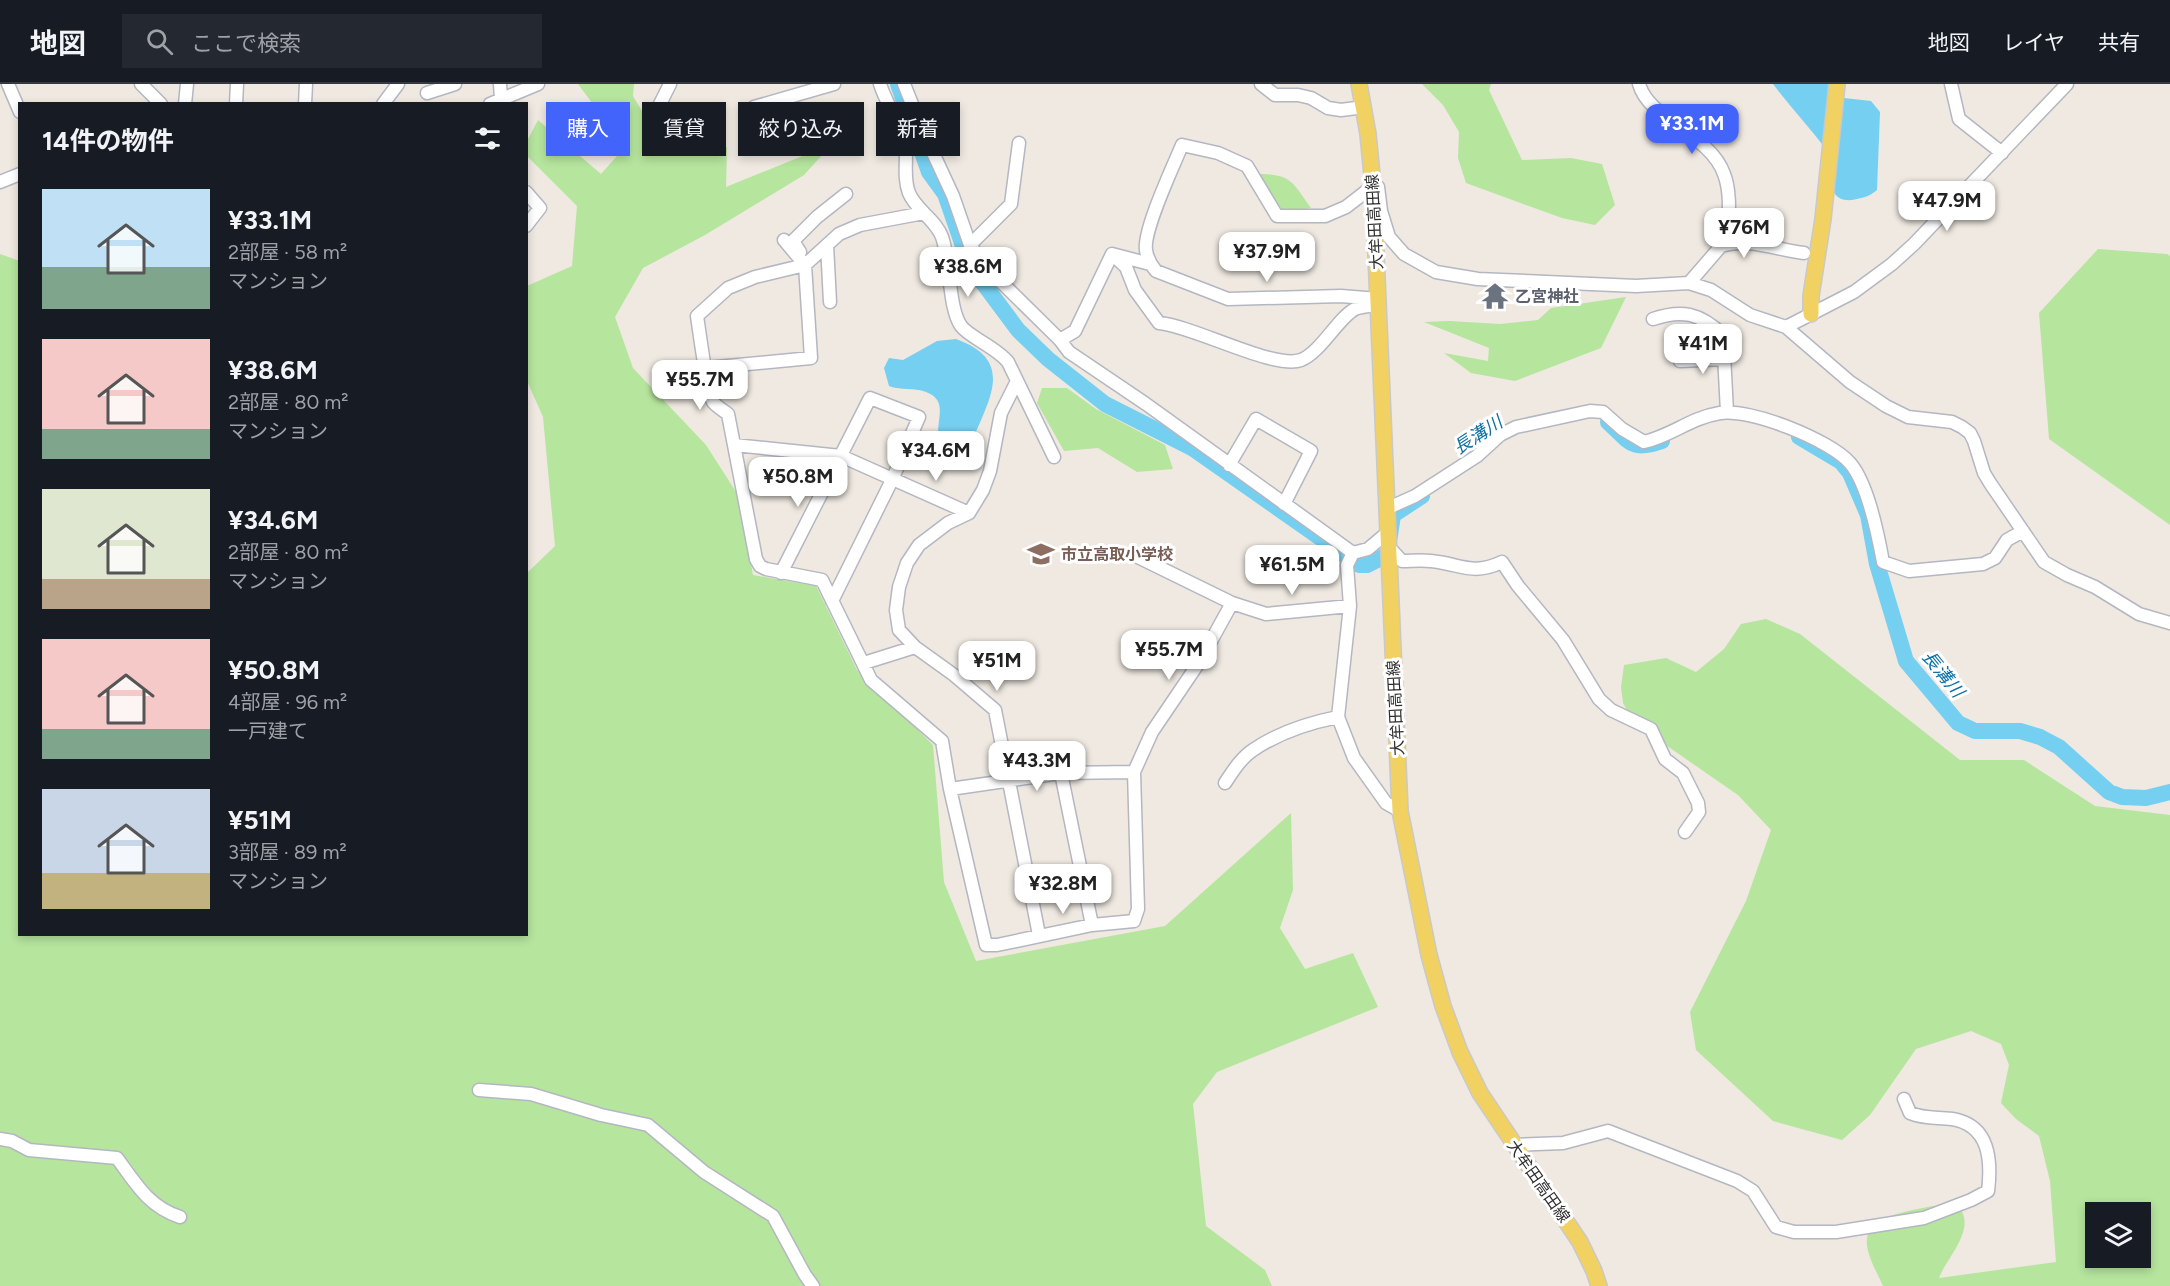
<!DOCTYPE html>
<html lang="ja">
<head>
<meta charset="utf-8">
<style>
  :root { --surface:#171b24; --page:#242831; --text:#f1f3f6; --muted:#9ea1a6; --line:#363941; --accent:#4264fb }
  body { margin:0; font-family:Figtree,"Noto Sans JP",sans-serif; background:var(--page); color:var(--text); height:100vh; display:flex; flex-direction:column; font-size:22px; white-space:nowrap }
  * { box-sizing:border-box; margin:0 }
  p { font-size:20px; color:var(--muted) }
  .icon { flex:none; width:33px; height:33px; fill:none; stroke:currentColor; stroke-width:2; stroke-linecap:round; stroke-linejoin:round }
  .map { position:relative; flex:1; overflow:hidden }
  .panel { position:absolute; left:18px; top:18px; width:510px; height:834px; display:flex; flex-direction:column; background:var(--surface); border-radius:0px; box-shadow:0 3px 9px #0003 }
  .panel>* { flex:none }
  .top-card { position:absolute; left:546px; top:18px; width:570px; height:54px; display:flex; gap:12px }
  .controls { position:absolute; left:2085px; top:1118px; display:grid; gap:12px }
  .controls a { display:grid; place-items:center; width:66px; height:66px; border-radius:0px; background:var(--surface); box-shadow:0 3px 9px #0003; font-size:30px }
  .price { position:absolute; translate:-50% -51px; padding:0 14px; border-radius:12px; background:#fff; color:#222; font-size:20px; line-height:39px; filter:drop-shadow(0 2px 3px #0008) }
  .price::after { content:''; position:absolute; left:50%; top:36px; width:18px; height:14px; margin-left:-9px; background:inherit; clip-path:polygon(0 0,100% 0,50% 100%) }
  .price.selected { background:var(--accent); color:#fff }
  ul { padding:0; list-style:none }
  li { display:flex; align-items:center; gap:18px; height:150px; padding:0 24px }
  li span { display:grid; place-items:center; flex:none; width:168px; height:120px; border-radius:0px; color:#555 }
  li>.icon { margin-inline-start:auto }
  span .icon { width:72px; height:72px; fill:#fffc; stroke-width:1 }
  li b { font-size:26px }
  h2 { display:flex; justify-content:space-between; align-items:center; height:72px; padding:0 24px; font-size:26px }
  .tag { padding:0 21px; border-radius:0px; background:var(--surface); box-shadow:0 3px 9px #0003; font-size:21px; line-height:54px }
  .tag.selected { background:var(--accent); color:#fff }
  header { display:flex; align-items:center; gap:36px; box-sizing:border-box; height:84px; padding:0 30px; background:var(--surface); border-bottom:2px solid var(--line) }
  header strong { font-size:28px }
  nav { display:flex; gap:33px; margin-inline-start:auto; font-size:21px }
  .search { width:420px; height:54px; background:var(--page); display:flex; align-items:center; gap:15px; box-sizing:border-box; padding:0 21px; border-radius:0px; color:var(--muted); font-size:22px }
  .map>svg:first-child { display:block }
  .green { fill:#b6e59e; fill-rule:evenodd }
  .water { fill:#75cff0 }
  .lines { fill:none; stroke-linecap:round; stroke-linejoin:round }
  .river { stroke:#75cff0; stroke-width:16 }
  .minor-casing { stroke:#b4b7c1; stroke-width:15 }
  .major-casing { stroke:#c9c9c9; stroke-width:18 }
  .minor { stroke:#fff; stroke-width:12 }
  .major { stroke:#f2d163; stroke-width:15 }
  .labels { text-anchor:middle; stroke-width:6; stroke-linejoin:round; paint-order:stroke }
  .street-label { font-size:16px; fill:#2e2e2e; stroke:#fff }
  .worship-label { font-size:16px; font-weight:bold; fill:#5b616d; stroke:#fff; text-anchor:start }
  .education-label { font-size:16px; font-weight:bold; fill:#785e54; stroke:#fff; text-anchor:start }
  .water-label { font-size:18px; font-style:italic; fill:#0d6fa3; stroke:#fff }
</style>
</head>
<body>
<header>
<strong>地図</strong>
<div class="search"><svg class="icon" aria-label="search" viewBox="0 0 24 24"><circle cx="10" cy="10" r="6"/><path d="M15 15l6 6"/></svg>ここで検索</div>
<nav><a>地図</a><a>レイヤ</a><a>共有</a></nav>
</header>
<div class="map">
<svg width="2170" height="1202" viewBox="0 0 2170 1202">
  <rect width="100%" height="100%" fill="#efe9e1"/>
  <!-- green -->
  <path class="green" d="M578,0H634L633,12L663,62L727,63L726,103L832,60L804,91L705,151L643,184L615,233L633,284L706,361L738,411L753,491L816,502L857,586L933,661L944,798L976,877L1165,842L1291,729L1293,806L1280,844L1305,885L1353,869L1378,923L1217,988L1193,1020L1206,1142L1265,1186L1272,1202H0V170L20,177V850H526L527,489L555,462L543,333L527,297V202L572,182L577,122L527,72V57L538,36L601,90L625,63Z
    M1422,0H1491L1489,6L1522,76L1571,74L1602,80L1615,121L1595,141L1562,134L1466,99L1458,74L1459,48L1443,21Z
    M1259,90C1292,90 1293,99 1311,124L1284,129Z
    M2098,165L2167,170L2170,172V441L2049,355L2039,229Z
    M1626,213L1601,264L1515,297L1471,289L1444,269L1488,277L1489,264L1424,238L1449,237L1500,240L1538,236L1551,224Z
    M1042,304H1067L1096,325L1165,361L1173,385L1137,388L1098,364L1064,367L1037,319Z
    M1766,535L1800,550L1960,676H2024L2095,722L2170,731V1202H1883C1877,1188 1865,1169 1867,1154C1868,1147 1875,1138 1880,1136C1898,1128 1938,1119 1957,1121C1979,1143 1947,1173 1939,1194L2056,1178L2050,1097L2039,1052L2016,1035L2001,1019L2009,981L2001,960L1971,947L1916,965L1870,1031L1842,1056L1773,1037L1696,966L1690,928L1746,817L1771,746L1738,711L1634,639L1623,619L1621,603L1624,581L1666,574L1696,588L1724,565L1741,540ZM2096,1128H2140V1173H2096Z"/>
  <!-- water -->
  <path class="water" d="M1773,0H1835L1844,14L1871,17L1880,28L1877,106C1869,113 1862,114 1852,116C1821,119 1835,78 1826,65C1809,43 1790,22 1773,0Z
    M956,255C1017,277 988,316 971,360L953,366L943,365C941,361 938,356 938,352C937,334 948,316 926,308C914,303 901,307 889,302L884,284L889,274L903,276L937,257Z"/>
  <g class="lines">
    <!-- river -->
    <path class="river" d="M898,0L929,88L945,110L964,165L975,178L983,199L1018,246L1048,275L1105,320L1192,364L1359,481H1367L1387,471L1393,431L1422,412
      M1608,338C1630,358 1631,368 1662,357
      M1799,353L1841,378L1850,389L1868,431L1877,480L1906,577L1958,639L1975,647H2020L2040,653L2059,663L2109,708L2122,713L2146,714L2170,708"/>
    <defs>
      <path id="minor" d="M8,0L20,28
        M141,0L161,20
        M500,0L501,14
        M880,0C886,19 898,36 904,55C909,72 902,91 909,109C916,126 936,136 942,153C951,178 948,223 961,242C969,253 996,263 1008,278L1054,373
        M904,0L922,45
        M1261,0L1275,11H1298L1311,14L1328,24L1341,26L1364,23
        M1639,0C1649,36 1710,50 1724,90C1732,110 1728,139 1728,160
        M1951,0L1959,35L2002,69
        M427,9L455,0
        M185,20L187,0
        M236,20L237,0
        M305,20L306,0
        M383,20L398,0
        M490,20L538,0
        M754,23L834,0
        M652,36L670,0
        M897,38L922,45L953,112L970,161L987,184L1060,256L1069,268L1146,320L1353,469
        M0,98L20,90
        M526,108L540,124L526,142
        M924,129L860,141L839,150L805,181L755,193L728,204L697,232C699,245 708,313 713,318C717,323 723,326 728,330L756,475L760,482L766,485L822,496L871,596L942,657L950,705L986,861H997L1092,841L1134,837L1138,825L1134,688L1152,648L1200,577L1232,519
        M827,161L830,218
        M970,161L1011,120L1019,59
        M800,168L793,157L817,133L846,110
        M1112,170L1126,183L1135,206L1159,239C1194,242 1274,286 1301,276C1321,268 1338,234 1355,225C1361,222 1371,222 1378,221
        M1689,199L1721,162C1748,153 1777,166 1804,169
        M1378,215L1341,212L1228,215L1156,187C1151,181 1147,174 1146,166C1143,146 1173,83 1182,61L1218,69L1247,82L1277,132H1325L1346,123L1373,102L1378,103L1381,127L1389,153L1404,170L1436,188L1478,195L1636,202L1689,199L1711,206L1750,231L1786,243L1850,298L1886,322L1908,333L1952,338L1962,343L1970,349L1974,357L1984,389L1990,399L2044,478L2067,491L2095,503L2139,530L2170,539
        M1653,235C1682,225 1700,229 1723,251L1727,328
        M1786,243L1854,208L1892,180L1914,160L2067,0
        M1060,256L1075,247L1112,170L1150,180
        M1680,277L1724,275
        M706,284L811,274L805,181L784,156
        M1017,297L1001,329L990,387L983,406L969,429L948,439L919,461L907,479L899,503L896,526L899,546L915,563L954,591L995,626L1039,851
        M734,361L841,372L969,429
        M1229,381L1256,335L1311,367L1284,420
        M1386,425L1415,412L1477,372L1500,351L1516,343L1590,327L1603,328L1622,345L1644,358C1673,351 1690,334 1720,329C1750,324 1830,356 1850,379C1868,400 1878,451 1883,478L1909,487L1983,480L1995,474L2007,456L2023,447
        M1388,462L1402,477C1411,477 1422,476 1431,477C1461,480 1472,492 1502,478L1518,502L1563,556L1599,615L1611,626L1651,645L1665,675L1683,689L1698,719L1699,728L1685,748
        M1353,469L1347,481L1350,522L1338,633L1354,674L1386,719L1400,727
        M1353,469L1368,465L1387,449
        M1138,473L1232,519L1266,530L1350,522
        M781,489L870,314L919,333L892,396L832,517
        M864,579L915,563
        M1061,689L1092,841
        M1225,699C1233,687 1241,674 1253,666C1278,649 1308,639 1338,633
        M950,705L1061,689L1134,688
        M479,1006L531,1010L601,1031L648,1041L704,1088L773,1132L805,1191L813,1202
        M0,1055L12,1057L29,1066L117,1074C136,1100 149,1123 180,1133
        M1514,1061L1563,1059L1608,1047L1737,1097L1753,1107L1776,1143L1794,1148H1836L1924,1134L1971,1116L1988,1107C1992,1075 1989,1041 1952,1035C1938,1033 1924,1035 1910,1029L1904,1015"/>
      <path id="major" d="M1359,0L1368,50L1373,102L1400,727L1429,871L1443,922L1460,968L1480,1009L1580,1158L1594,1187L1599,1202
        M1811,230V212L1823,135L1837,0"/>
    </defs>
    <!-- minor casing -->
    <use href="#minor" class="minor-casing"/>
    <!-- major casing -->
    <use href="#major" class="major-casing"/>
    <!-- minor -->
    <use href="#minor" class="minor"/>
    <!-- major -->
    <use href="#major" class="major"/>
  </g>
  <!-- icons -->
  <defs>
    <symbol id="temple-bare" viewBox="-9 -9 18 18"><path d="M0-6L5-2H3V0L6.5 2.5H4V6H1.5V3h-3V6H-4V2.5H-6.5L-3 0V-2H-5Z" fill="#6b7280" stroke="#fff" stroke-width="2.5" paint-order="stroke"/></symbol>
    <symbol id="school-bare" viewBox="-9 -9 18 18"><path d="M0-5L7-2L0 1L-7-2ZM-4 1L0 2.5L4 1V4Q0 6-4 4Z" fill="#8d6e63" stroke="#fff" stroke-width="2.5" paint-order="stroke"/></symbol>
  </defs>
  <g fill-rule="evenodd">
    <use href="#temple-bare" x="1476" y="193" width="38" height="38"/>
    <use href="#school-bare" x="1022" y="451" width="38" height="38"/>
  </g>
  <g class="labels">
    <!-- street labels -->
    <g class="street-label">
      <text transform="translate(1374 138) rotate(-93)" y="6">大牟田高田線</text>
      <text transform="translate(1395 624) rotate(-93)" y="6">大牟田高田線</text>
      <text transform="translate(1539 1097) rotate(55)" y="6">大牟田高田線</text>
    </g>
    <!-- worship labels -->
    <g class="worship-label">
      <text x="1515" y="218">乙宮神社</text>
    </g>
    <!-- education labels -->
    <g class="education-label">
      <text x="1061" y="476">市立高取小学校</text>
    </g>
    <!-- water labels -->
    <g class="water-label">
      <text transform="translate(1478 351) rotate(-33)" y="6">長溝川</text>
      <text transform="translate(1943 590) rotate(51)" y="6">長溝川</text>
    </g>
  </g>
</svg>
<div class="controls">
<a><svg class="icon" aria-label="layers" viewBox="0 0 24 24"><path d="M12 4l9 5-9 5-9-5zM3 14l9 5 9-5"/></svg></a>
</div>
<b class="price selected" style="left:1692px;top:71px">¥33.1M</b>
<b class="price" style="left:1947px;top:148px">¥47.9M</b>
<b class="price" style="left:1744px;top:175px">¥76M</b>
<b class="price" style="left:1267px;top:199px">¥37.9M</b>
<b class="price" style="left:968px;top:214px">¥38.6M</b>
<b class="price" style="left:1703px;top:291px">¥41M</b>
<b class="price" style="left:700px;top:327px">¥55.7M</b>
<b class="price" style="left:936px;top:398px">¥34.6M</b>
<b class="price" style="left:798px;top:424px">¥50.8M</b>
<b class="price" style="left:1292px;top:512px">¥61.5M</b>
<b class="price" style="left:1169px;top:597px">¥55.7M</b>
<b class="price" style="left:997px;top:608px">¥51M</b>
<b class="price" style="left:1037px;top:708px">¥43.3M</b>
<b class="price" style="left:1063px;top:831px">¥32.8M</b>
<div class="top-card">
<a class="tag selected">購入</a>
<a class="tag">賃貸</a>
<a class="tag">絞り込み</a>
<a class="tag">新着</a>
</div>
<section class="panel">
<h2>14件の物件<svg class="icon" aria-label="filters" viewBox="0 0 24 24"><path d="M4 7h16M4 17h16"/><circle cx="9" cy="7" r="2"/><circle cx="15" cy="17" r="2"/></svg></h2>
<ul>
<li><span style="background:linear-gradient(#bfe0f5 65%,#7fa58c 0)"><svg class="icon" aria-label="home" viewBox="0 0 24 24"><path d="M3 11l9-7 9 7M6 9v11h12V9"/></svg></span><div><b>¥33.1M</b><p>2部屋 · 58 m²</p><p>マンション</p></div></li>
<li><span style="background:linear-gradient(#f6c9c9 75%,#7fa58c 0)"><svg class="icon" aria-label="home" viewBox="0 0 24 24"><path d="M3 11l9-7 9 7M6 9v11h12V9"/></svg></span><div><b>¥38.6M</b><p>2部屋 · 80 m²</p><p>マンション</p></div></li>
<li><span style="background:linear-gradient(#dfe7d0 75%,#b9a48a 0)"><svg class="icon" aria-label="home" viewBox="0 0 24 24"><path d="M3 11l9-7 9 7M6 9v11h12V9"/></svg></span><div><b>¥34.6M</b><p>2部屋 · 80 m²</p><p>マンション</p></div></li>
<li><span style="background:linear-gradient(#f6c9c9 75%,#7fa58c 0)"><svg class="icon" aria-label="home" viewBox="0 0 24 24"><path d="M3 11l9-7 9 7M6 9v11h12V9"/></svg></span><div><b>¥50.8M</b><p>4部屋 · 96 m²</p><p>一戸建て</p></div></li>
<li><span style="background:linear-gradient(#c9d6e8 70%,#c2b280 0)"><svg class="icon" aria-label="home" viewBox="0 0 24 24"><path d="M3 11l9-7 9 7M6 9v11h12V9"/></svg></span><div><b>¥51M</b><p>3部屋 · 89 m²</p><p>マンション</p></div></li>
</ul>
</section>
</div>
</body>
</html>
